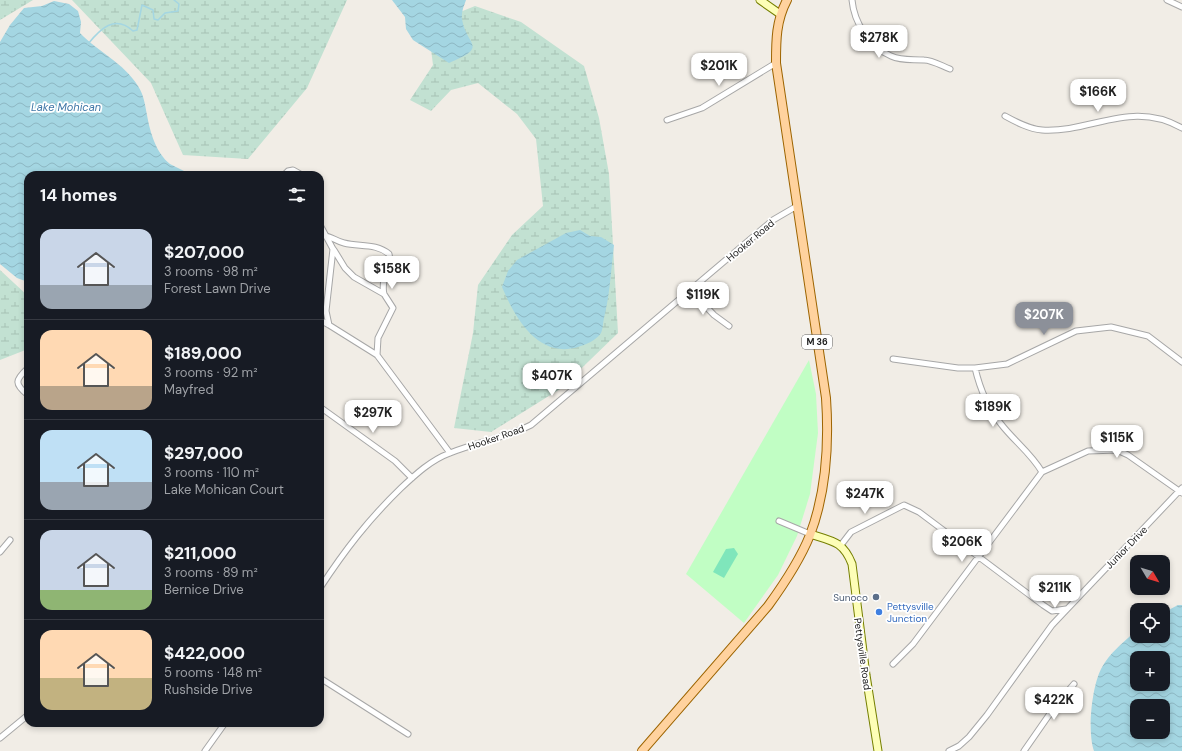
<!DOCTYPE html>
<html lang="en">
<head>
<meta charset="utf-8">
<style>
  :root { --surface:#171b24; --page:#20242c; --text:#f1f3f6; --muted:#9ea1a6; --line:#363941; --accent:#8c9099 }
  body { margin:0; font-family:"DM Sans",sans-serif; background:var(--page); color:var(--text); height:100vh; display:flex; flex-direction:column; font-size:15px; white-space:nowrap }
  * { box-sizing:border-box; margin:0 }
  p { font-size:13px; color:var(--muted) }
  .icon { flex:none; width:22px; height:22px; fill:none; stroke:currentColor; stroke-width:2; stroke-linecap:round; stroke-linejoin:round }
  .map { position:relative; flex:1; overflow:hidden }
  .side { position:absolute; left:24px; top:171px; width:300px; height:556px; display:flex; flex-direction:column; background:var(--surface); border-radius:12px; box-shadow:0 2px 6px #0003 }
  .side>* { flex:none }
  .needle { width:26px; rotate:128deg }
  .controls { position:absolute; left:1130px; top:555px; display:grid; gap:8px }
  .controls a { display:grid; place-items:center; width:40px; height:40px; border-radius:8px; background:var(--surface); box-shadow:0 2px 6px #0003; font-size:20px }
  .price { position:absolute; translate:-50% -34px; padding:0 9px; border-radius:8px; background:#fff; color:#222; font-size:13px; line-height:26px; filter:drop-shadow(0 1px 2px #0008) }
  .price::after { content:''; position:absolute; left:50%; top:24px; width:12px; height:9px; margin-left:-6px; background:inherit; clip-path:polygon(0 0,100% 0,50% 100%) }
  .price.active { background:var(--accent); color:#fff }
  ul { padding:0; list-style:none }
  li { display:flex; align-items:center; gap:12px; height:100px; padding:0 16px }
  li+li { border-top:1px solid var(--line) }
  li span { display:grid; place-items:center; flex:none; width:112px; height:80px; border-radius:12px; color:#555 }
  li>.icon { margin-inline-start:auto }
  span .icon { width:48px; height:48px; fill:#fffc; stroke-width:1 }
  li b { font-size:17px }
  h2 { display:flex; justify-content:space-between; align-items:center; height:48px; padding:0 16px; font-size:17px }
  .map>svg:first-child { display:block }
  .wetland { fill:url(#wetland-marsh) }
  .park { fill:#c1fec4 }
  .pitch { fill:#7fe6bb }
  .water { fill:url(#water-waves); fill-rule:evenodd }
  .lines { fill:none; stroke-linecap:round; stroke-linejoin:round }
  .stream { stroke:#a4d6e2; stroke-width:1.5 }
  .street-casing { stroke:#a7a7a7; stroke-width:7 }
  .secondary-casing { stroke:#757f00; stroke-width:9 }
  .primary-casing { stroke:#9d6400; stroke-width:10 }
  .street { stroke:#fff; stroke-width:5 }
  .secondary { stroke:#fdfeb7; stroke-width:7 }
  .primary { stroke:#ffd29e; stroke-width:8 }
  .service-dot { fill:#5c6f8a; stroke:#fff; stroke-width:1.5 }
  .shop-dot { fill:#3f7fe0; stroke:#fff; stroke-width:1.5 }
  .labels { text-anchor:middle; stroke-width:3.5; stroke-linejoin:round; paint-order:stroke }
  .shield { fill:#fff; stroke:#636363; stroke-width:1 }
  .shield-label { font-size:9px; font-weight:bold; fill:#202020 }
  .street-label { font-size:10px; fill:#202020; stroke:#fff }
  .service-label { font-size:10px; fill:#4e5e75; stroke:#fff; text-anchor:end }
  .shop-label { font-size:10px; fill:#366cbe; stroke:#fff; text-anchor:start }
  .water-label { font-size:11px; font-style:italic; fill:#3f77a7; stroke:#fff }
</style>
</head>
<body>
<div class="map">
<svg width="1182" height="751" viewBox="0 0 1182 751">
  <defs>
    <pattern id="wetland-marsh" width="20" height="14" patternUnits="userSpaceOnUse"><rect width="20" height="14" fill="#c2e1d2"/><path d="M1 5h8M5 5V1M11 12h8M15 12V8" fill="none" stroke="#a6c1b4"/></pattern>
    <pattern id="water-waves" width="16" height="10" patternUnits="userSpaceOnUse"><rect width="16" height="10" fill="#a4d6e2"/><path d="M0 5q4-4 8 0t8 0" fill="none" stroke="#8db7c2"/></pattern>
  </defs>
  <rect width="100%" height="100%" fill="#f1ede6"/>
  <!-- wetland -->
  <path class="wetland" d="M0,0H33L0,20Z
    M72,0H347L307,88L248,159L183,155L151,83Z
    M475,6L521,22L584,66L599,118L609,174L618,333L560,389L491,432L454,428L473,333L478,285L512,235L543,206L536,139L517,114L478,83L451,90L431,111L410,100L433,65L428,25Z
    M0,270L28,296V349L0,360Z"/>
  <!-- park -->
  <path class="park" d="M809,360L816,394L818,433L810,494L797,536L778,575L744,623L686,574Z"/>
  <!-- pitch -->
  <path class="pitch" d="M734,548L738,554L724,578L713,572L726,549Z"/>
  <!-- water -->
  <path class="water" d="M392,0H466C464,6 461,12 462,19C466,46 490,46 449,63L413,40L406,29L405,17Z
    M54,1L69,4L78,11L81,22L80,33C98,52 124,63 138,86C144,95 145,105 147,115C150,132 156,153 170,164C177,168 185,171 192,175H28V282L17,278L0,264V42L10,25L24,8L42,6Z
    M580,230L590,236L601,237L614,245C611,270 610,294 604,318C603,322 603,329 601,333C597,340 585,345 578,347C538,359 515,318 502,287L508,271L517,260L566,233Z
    M1178,605H1182V751H1094C1087,731 1092,687 1101,669C1109,653 1125,641 1137,630V636H1163V613ZM1137,658H1163V684H1137ZM1137,706H1163V732H1137Z"/>
  <g class="lines">
    <!-- stream -->
    <path class="stream" d="M88,44C100,29 115,14 133,31L137,30L142,5L153,10L154,19L158,20L165,13L178,11L179,4L174,0"/>
    <defs>
      <path id="street" d="M852,0C854,22 869,47 891,56C902,61 912,59 924,60C932,60 942,66 950,69
        M1167,0L1182,7
        M1005,116C1016,122 1029,129 1042,130C1092,133 1131,99 1182,128
        M667,120L702,108L776,63
        M284,175L288,171L293,170L302,175
        M320,225L333,249L326,311L329,325L377,355L450,453
        M320,236C329,234 335,241 344,243C359,247 376,243 389,254C392,263 380,279 384,294
        M334,250L345,268L354,277L384,294L393,308L378,338L377,355
        M691,291L714,315L729,326
        M320,320L329,325
        M893,359L958,368H975L1007,364L1076,331L1111,327L1148,336L1182,362
        M28,368C15,380 14,384 28,395
        M975,368C980,389 987,407 1001,424C1014,441 1031,453 1042,472
        M320,407L395,461L412,478
        M779,521L810,534
        M841,545L851,532L904,505L919,512L1043,605L1052,611L1066,609
        M0,552L10,540
        M320,588C345,550 368,520 401,488C416,474 431,460 450,453C477,442 505,438 531,425L773,220L797,206
        M893,664L913,644L1042,472L1088,451L1117,450L1128,455L1182,493
        M320,678L408,734
        M0,738L28,715
        M205,751L225,723
        M949,751L959,746L969,737L987,715L1052,625L1182,488
        M1024,751L1056,705L1074,684"/>
      <path id="secondary" d="M760,0L780,14
        M810,534C832,541 843,541 852,564L866,675L878,751"/>
      <path id="primary" d="M642,751L768,606C784,584 800,560 810,535C826,493 829,442 826,398L776,63C776,40 776,21 787,0"/>
    </defs>
    <!-- street casing -->
    <use href="#street" class="street-casing"/>
    <!-- secondary casing -->
    <use href="#secondary" class="secondary-casing"/>
    <!-- primary casing -->
    <use href="#primary" class="primary-casing"/>
    <!-- street -->
    <use href="#street" class="street"/>
    <!-- secondary -->
    <use href="#secondary" class="secondary"/>
    <!-- primary -->
    <use href="#primary" class="primary"/>
  </g>
  <!-- markers -->
  <circle class="service-dot" cx="876" cy="597" r="4"/>
  <circle class="shop-dot" cx="879" cy="612" r="4"/>
  <g class="labels">
    <!-- shield labels -->
    <rect class="shield" x="802" y="335" width="30" height="14" rx="3"/>
    <g class="shield-label">
      <text x="817" y="345">M 36</text>
    </g>
    <!-- street labels -->
    <g class="street-label">
      <text transform="translate(750 240) rotate(-40)" y="4">Hooker Road</text>
      <text transform="translate(496 437) rotate(-19)" y="4">Hooker Road</text>
      <text transform="translate(1126 547) rotate(-46)" y="4">Junior Drive</text>
      <text transform="translate(863 654) rotate(82)" y="4">Pettysville Road</text>
    </g>
    <!-- service labels -->
    <g class="service-label">
      <text x="868" y="601">Sunoco</text>
    </g>
    <!-- shop labels -->
    <g class="shop-label">
      <text x="887" y="610">Pettysville<tspan x="887" dy="12">Junction</tspan></text>
    </g>
    <!-- water labels -->
    <g class="water-label">
      <text x="66" y="111">Lake Mohican</text>
    </g>
  </g>
</svg>
<div class="controls">
<a><svg class="needle" viewBox="-14 -14 28 28"><path d="M0-13l5 13h-10z" fill="#e53935"/><path d="M0 13l5-13h-10z" fill="#9ea1a6"/></svg></a>
<a><svg class="icon" aria-label="locate" viewBox="0 0 24 24"><circle cx="12" cy="12" r="6"/><path d="M12 2v4M12 18v4M2 12h4M18 12h4"/></svg></a>
<a>+</a>
<a>−</a>
</div>
<b class="price" style="left:879px;top:59px">$278K</b>
<b class="price" style="left:719px;top:87px">$201K</b>
<b class="price" style="left:1098px;top:113px">$166K</b>
<b class="price" style="left:392px;top:290px">$158K</b>
<b class="price" style="left:703px;top:316px">$119K</b>
<b class="price active" style="left:1044px;top:336px">$207K</b>
<b class="price" style="left:552px;top:397px">$407K</b>
<b class="price" style="left:993px;top:428px">$189K</b>
<b class="price" style="left:373px;top:434px">$297K</b>
<b class="price" style="left:1117px;top:459px">$115K</b>
<b class="price" style="left:865px;top:515px">$247K</b>
<b class="price" style="left:962px;top:563px">$206K</b>
<b class="price" style="left:1055px;top:609px">$211K</b>
<b class="price" style="left:1054px;top:721px">$422K</b>
<section class="side">
<h2>14 homes<svg class="icon" aria-label="filters" viewBox="0 0 24 24"><path d="M4 7h16M4 17h16"/><circle cx="9" cy="7" r="2"/><circle cx="15" cy="17" r="2"/></svg></h2>
<ul>
<li><span style="background:linear-gradient(#c9d6e8 70%,#9aa5b1 0)"><svg class="icon" aria-label="home" viewBox="0 0 24 24"><path d="M3 11l9-7 9 7M6 9v11h12V9"/></svg></span><div><b>$207,000</b><p>3 rooms · 98 m²</p><p>Forest Lawn Drive</p></div></li>
<li><span style="background:linear-gradient(#ffd9b3 70%,#b9a48a 0)"><svg class="icon" aria-label="home" viewBox="0 0 24 24"><path d="M3 11l9-7 9 7M6 9v11h12V9"/></svg></span><div><b>$189,000</b><p>3 rooms · 92 m²</p><p>Mayfred</p></div></li>
<li><span style="background:linear-gradient(#bfe0f5 65%,#9aa5b1 0)"><svg class="icon" aria-label="home" viewBox="0 0 24 24"><path d="M3 11l9-7 9 7M6 9v11h12V9"/></svg></span><div><b>$297,000</b><p>3 rooms · 110 m²</p><p>Lake Mohican Court</p></div></li>
<li><span style="background:linear-gradient(#c9d6e8 75%,#8fb573 0)"><svg class="icon" aria-label="home" viewBox="0 0 24 24"><path d="M3 11l9-7 9 7M6 9v11h12V9"/></svg></span><div><b>$211,000</b><p>3 rooms · 89 m²</p><p>Bernice Drive</p></div></li>
<li><span style="background:linear-gradient(#ffd9b3 60%,#c2b280 0)"><svg class="icon" aria-label="home" viewBox="0 0 24 24"><path d="M3 11l9-7 9 7M6 9v11h12V9"/></svg></span><div><b>$422,000</b><p>5 rooms · 148 m²</p><p>Rushside Drive</p></div></li>
</ul>
</section>
</div>
</body>
</html>
